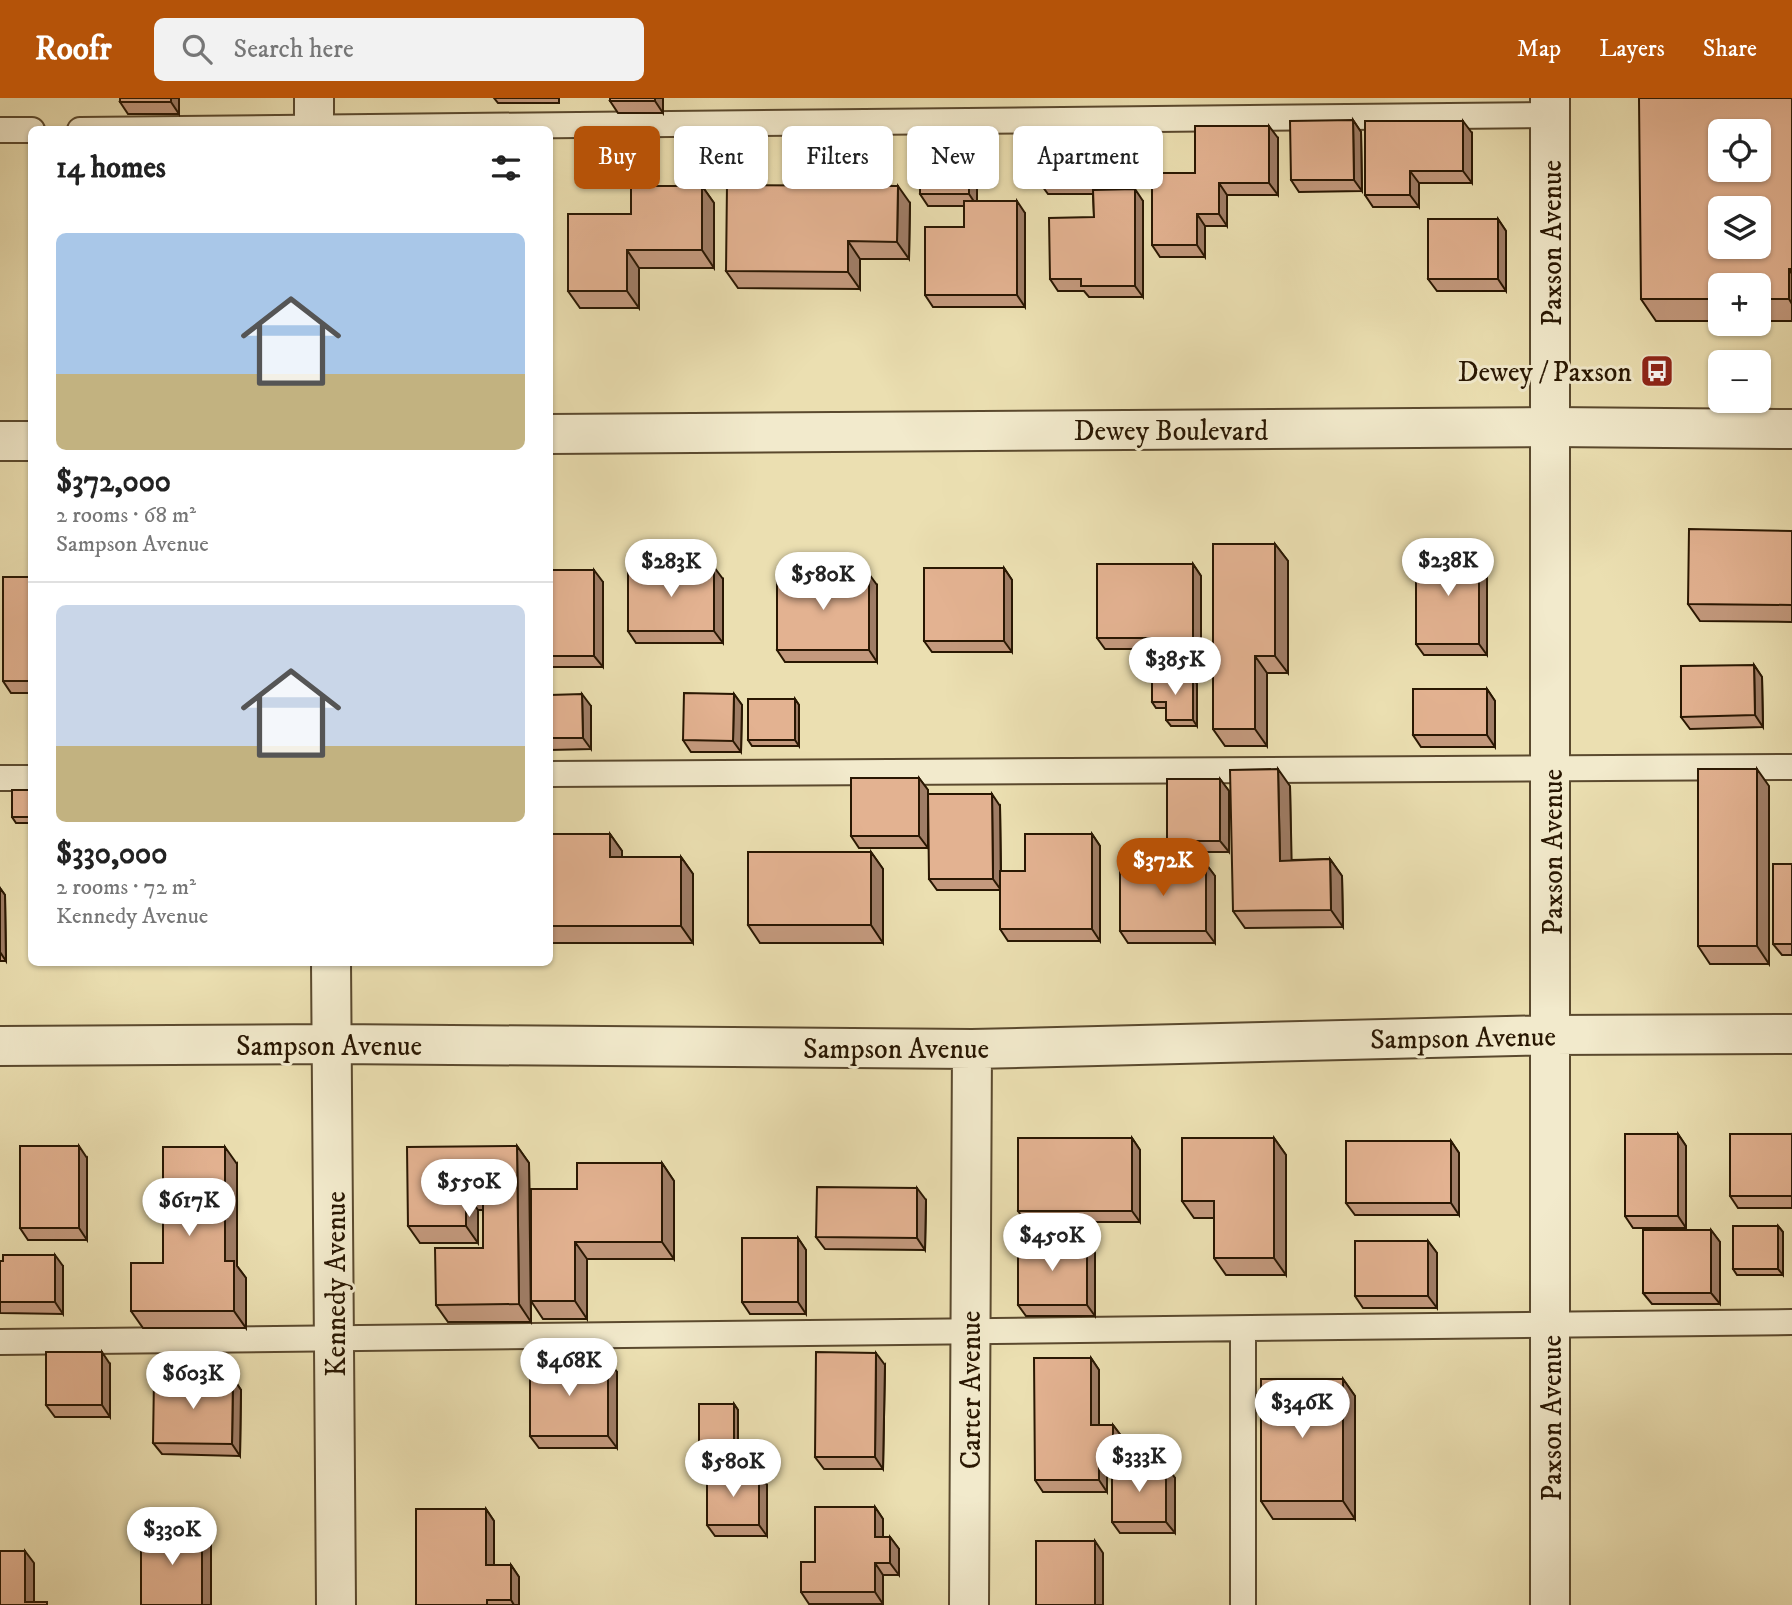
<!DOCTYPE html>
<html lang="en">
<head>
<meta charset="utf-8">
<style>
  :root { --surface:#fff; --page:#f2f2f2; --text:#222; --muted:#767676; --line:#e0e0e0; --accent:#b45309 }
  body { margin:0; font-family:"IM FELL DW Pica",serif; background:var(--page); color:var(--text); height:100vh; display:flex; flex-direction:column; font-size:26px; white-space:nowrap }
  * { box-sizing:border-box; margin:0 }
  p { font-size:23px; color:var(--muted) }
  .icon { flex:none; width:38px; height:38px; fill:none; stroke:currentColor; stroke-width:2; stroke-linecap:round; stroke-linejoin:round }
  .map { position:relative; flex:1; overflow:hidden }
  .details { position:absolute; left:28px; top:28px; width:525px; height:840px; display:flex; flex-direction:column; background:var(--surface); border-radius:10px; box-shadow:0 2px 5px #0004 }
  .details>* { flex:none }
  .guide { position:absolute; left:574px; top:28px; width:665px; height:63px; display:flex; gap:14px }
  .fabs { position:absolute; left:1708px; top:21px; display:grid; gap:14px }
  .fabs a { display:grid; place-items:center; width:63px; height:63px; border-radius:10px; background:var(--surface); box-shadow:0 2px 5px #0004; font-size:35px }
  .price { position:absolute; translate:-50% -60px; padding:0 16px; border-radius:24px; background:#fff; color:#222; font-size:23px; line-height:46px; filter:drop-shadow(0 2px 4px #0008) }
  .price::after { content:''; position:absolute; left:50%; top:42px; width:21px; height:16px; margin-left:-10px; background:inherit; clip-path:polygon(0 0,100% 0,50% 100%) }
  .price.active { background:var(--accent); color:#fff }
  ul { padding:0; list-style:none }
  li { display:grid; align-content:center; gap:14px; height:371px; padding:0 28px }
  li+li { border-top:2px solid var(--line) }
  li span { display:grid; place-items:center; height:217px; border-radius:10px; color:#555 }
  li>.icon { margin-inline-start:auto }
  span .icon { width:126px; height:126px; fill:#fffc; stroke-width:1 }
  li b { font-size:30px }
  h2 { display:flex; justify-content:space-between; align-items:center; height:84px; padding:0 28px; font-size:30px }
  .pill { padding:0 24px; border-radius:10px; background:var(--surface); box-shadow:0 2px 5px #0004; font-size:24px; line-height:63px }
  .pill.active { background:var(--accent); color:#fff }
  header { display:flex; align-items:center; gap:42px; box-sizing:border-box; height:98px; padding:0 35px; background:var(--accent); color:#fff }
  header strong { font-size:33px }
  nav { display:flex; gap:38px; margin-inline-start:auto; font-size:24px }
  .search { width:490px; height:63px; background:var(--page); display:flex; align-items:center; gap:18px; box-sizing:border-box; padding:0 24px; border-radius:10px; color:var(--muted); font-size:26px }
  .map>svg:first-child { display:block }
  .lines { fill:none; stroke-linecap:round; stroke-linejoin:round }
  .service-casing { stroke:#5a492e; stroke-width:28 }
  .minor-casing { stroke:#5a492e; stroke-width:42 }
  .tertiary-casing { stroke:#5a492e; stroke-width:42 }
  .service { stroke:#f2eacc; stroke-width:24 }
  .minor { stroke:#f2eacc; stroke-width:38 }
  .tertiary { stroke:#f2eacc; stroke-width:38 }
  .wall { fill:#c3997d; stroke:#291702; stroke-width:2 }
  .shaded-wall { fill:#9f7d66; stroke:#291702; stroke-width:2 }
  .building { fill:#e3b291; stroke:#291702; stroke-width:2; fill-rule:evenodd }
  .labels { text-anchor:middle; stroke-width:6; stroke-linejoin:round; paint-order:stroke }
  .street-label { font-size:28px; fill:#291702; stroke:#f2eacc }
  .poi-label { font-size:28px; fill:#291702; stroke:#f2eacc; text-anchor:end }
</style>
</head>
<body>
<header>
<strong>Roofr</strong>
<div class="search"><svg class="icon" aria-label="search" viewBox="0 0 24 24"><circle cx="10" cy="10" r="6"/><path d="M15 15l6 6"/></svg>Search here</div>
<nav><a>Map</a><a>Layers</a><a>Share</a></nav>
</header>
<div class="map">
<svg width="1792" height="1507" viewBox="0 0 1792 1507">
  <rect width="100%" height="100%" fill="#ebdfb1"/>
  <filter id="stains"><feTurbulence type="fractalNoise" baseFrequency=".00286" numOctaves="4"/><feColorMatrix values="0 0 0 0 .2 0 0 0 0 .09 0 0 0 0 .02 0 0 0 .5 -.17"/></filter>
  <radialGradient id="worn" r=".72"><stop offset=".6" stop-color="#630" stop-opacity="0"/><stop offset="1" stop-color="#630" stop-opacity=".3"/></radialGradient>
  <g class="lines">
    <defs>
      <path id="service" d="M0,32H32
        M80,32L1550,17
        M550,676L1792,669
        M0,680H32
        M1243,1231V1507
        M0,1244L1792,1224"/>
      <path id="minor" d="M314,32V0
        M331,864L336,1507
        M0,948L334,946L972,951L1552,937L1792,936
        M969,1507L972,951
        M1550,1507V0"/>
      <path id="tertiary" d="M550,336L1552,329L1792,331
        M0,343H32"/>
    </defs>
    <!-- service casing -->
    <use href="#service" class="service-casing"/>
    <!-- minor casing -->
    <use href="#minor" class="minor-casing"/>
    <!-- tertiary casing -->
    <use href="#tertiary" class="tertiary-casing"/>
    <!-- service -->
    <use href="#service" class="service"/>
    <!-- minor -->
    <use href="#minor" class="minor"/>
    <!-- tertiary -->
    <use href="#tertiary" class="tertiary"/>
  </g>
  <!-- wall -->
  <path class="wall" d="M179,0V16H128L120,4Z
    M494,0H559V5H498Z
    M663,0V15H618L610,3Z
    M1792,0V223H1759V187H1720V223H1656L1641,201Z
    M1353,22L1361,34L1362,93L1299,94L1291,82Z
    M1472,35V85H1419V109H1373L1365,97Z
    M1278,40V97H1227V128H1205V159H1160L1152,147L1195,75Z
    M1113,45V92L1143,103V199H1089L1084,193H1058L1050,181L1094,119L1093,96H1048L1040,85Z
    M977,59V103L1025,115V209H933L925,197L964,129V108H928L920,96Z
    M702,88L714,105V170H639V210H580L568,193L631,116Z
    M910,105L909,161H860V191L738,190L726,173Z
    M1498,121L1506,133V193H1437L1428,181Z
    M1792,433V524L1700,523L1688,506Z
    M1275,446L1288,463V575H1267V648H1225L1213,631Z
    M1479,454L1487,466V557H1424L1416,546Z
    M1193,466L1201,478V551H1105L1097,540Z
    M1004,470L1012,482V554H932L924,543Z
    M550,472L603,484V569H550Z
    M32,479V595H11L3,583Z
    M723,481V545H636L628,533Z
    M877,487V564H785L777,552Z
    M1754,567L1762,579L1763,629L1690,631L1681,619Z
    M1193,580L1197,586V628H1171L1166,622V610H1156L1152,604Z
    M1487,591L1495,603V649H1421L1413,637Z
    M734,596L742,607L741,654H691L683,642Z
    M550,597L591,608V651L550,652Z
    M795,601L799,607V648H752L748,642Z
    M919,680L928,692V750H859L851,738Z
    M1220,681L1229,693V754H1176L1167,743Z
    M1290,688L1291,762L1330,761L1342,778L1343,829L1245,830L1233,813Z
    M1769,688V866H1710L1698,848Z
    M32,692V725H16L12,719Z
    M1000,708L1001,773H1025L1092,736L1100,748V843H1008L1000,831V792H937L929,781Z
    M550,736H610L622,753V759H681L693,776V845H550Z
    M871,754L883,771V845H760L748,827Z
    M1206,766L1215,778V845H1128L1120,833Z
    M1792,766V857H1782L1773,846Z
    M0,790L5,797L6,863H0Z
    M1678,1036L1686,1048V1130H1633L1625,1118Z
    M1792,1036V1110H1738L1730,1098Z
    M1132,1040L1140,1052V1124H1026L1018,1113Z
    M1274,1040L1286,1057V1177H1226L1214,1160V1120H1194L1182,1103Z
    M1451,1043L1459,1055V1117H1355L1346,1105Z
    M517,1048L529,1065L531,1224H448L436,1207L483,1150V1112H478V1145H420L408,1128Z
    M87,1060V1142H28L20,1130Z
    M662,1065L674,1083V1161H587V1221H543L531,1203L577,1091Z
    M237,1066V1168L246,1180V1230H143L131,1213L163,1165Z
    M926,1102L925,1152L825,1151L816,1139Z
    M1778,1128L1783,1134V1177H1737L1733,1171Z
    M1711,1132L1720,1144V1206H1652L1643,1195Z
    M798,1140L806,1152V1216H750L742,1204Z
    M1087,1143L1095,1155V1218H1026L1018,1207Z
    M1428,1143L1437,1155V1210H1363L1355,1198Z
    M0,1163L63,1168V1216L0,1215Z
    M1091,1260L1099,1272V1327H1113L1122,1339V1368H1166L1175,1380V1435H1120L1112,1424V1376H1107V1394H1043L1035,1382Z
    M608,1262L617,1274V1350H539L530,1338Z
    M110,1266V1319H55L46,1307Z
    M885,1267L883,1371H824L815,1359Z
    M233,1280L241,1292L240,1358L162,1356L153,1345Z
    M1343,1281L1355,1298V1421H1273L1261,1403Z
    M734,1306L738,1312V1356H703L699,1350Z
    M759,1375L767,1387V1438H715L707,1427Z
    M875,1409L883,1421V1439H890L899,1451V1477H883V1506H809L801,1494L815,1464Z
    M486,1411L494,1423V1467H511L519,1479V1507H416Z"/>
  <!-- shaded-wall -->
  <path class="shaded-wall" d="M171,0H179V16L171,4Z
    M655,0H663V15L655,3Z
    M1353,22L1361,34L1362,93L1354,82Z
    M1463,23L1472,35V85L1463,73Z
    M1269,28L1278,40V97L1269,85Z
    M1105,33L1113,45V96L1105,85Z
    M969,47L977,59V108L969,96Z
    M1410,73L1419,85V109L1410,97Z
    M1219,85L1227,97V128L1219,116Z
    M702,88L714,105V170L702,152Z
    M898,88L910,105L909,161L897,144Z
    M1135,91L1143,103V199L1135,188Z
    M1017,103L1025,115V209L1017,197Z
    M1197,116L1205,128V159L1197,147Z
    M1498,121L1506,133V193L1498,181Z
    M848,143L860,161V191L848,174Z
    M627,152L639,170V210L627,193Z
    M1789,171L1792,176V206L1789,201Z
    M1275,446L1288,463V575L1275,558Z
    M1479,454L1487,466V557L1479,546Z
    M1193,466L1201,478V551L1193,540Z
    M714,469L723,481V545L714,533Z
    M1004,470L1012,482V554L1004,543Z
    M594,472L603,484V569L594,558Z
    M869,476L877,487V564L869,552Z
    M1255,558L1267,575V648L1255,631Z
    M1754,567L1762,579L1763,629L1755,617Z
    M1193,580L1197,586V628L1193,622Z
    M1487,591L1495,603V649L1487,637Z
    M582,596L591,608V651L583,640Z
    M734,596L742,607L741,654L733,643Z
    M795,601L799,607V648L795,642Z
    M1278,671L1290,688L1292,780L1280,763Z
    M1757,671L1769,688V866L1757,848Z
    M919,680L928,692V750L919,738Z
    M1220,681L1229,693V754L1220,743Z
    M992,696L1000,708L1001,792L993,781Z
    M610,736L622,753V776L610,759Z
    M1092,736L1100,748V843L1092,831Z
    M871,754L883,771V845L871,827Z
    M681,759L693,776V845L681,828Z
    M1330,761L1342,778L1343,829L1331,812Z
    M1206,766L1215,778V845L1206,833Z
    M0,790L5,797L6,863L0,854Z
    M1678,1036L1686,1048V1130L1678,1118Z
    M1132,1040L1140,1052V1124L1132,1113Z
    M1274,1040L1286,1057V1177L1274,1160Z
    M1451,1043L1459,1055V1117L1451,1105Z
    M79,1048L87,1060V1142L79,1130Z
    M517,1048L529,1065L531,1224L519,1206Z
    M225,1049L237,1066V1168L246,1180V1230L234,1213L225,1163Z
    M662,1065L674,1083V1161L662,1144Z
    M917,1090L926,1102L925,1152L917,1140Z
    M466,1095L478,1112V1145L466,1128Z
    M1778,1128L1783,1134V1177L1778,1171Z
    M1711,1132L1720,1144V1206L1711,1195Z
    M798,1140L806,1152V1216L798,1204Z
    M1087,1143L1095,1155V1218L1087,1207Z
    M1428,1143L1437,1155V1210L1428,1198Z
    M575,1144L587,1161V1221L575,1203Z
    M55,1157L63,1168V1216L55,1204Z
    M102,1254L110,1266V1319L102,1307Z
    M876,1255L885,1267L883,1371L875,1359Z
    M1091,1260L1099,1272V1339L1091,1327Z
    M608,1262L617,1274V1350L608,1338Z
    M233,1280L241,1292L240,1358L232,1346Z
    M1343,1281L1355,1298V1421L1343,1403Z
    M734,1306L738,1312V1356L734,1350Z
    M1113,1327L1122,1339V1376L1113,1365Z
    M1099,1365L1107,1376V1394L1099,1382Z
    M1166,1368L1175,1380V1435L1166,1424Z
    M759,1375L767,1387V1438L759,1427Z
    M875,1409L883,1421V1451L875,1439Z
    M486,1411L494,1423V1479L486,1467Z
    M202,1430L211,1441V1507H202Z
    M890,1439L899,1451V1477L890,1465Z
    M1095,1443L1103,1455V1507H1095Z
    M25,1453L34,1465V1507L25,1504Z
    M875,1465L883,1477V1506L875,1494Z
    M511,1467L519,1479V1507H514L511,1502Z"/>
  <!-- building -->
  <path class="building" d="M120,0H171V4H120Z
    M610,0H655V3H610Z
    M1639,0H1792V171H1789V201H1759V187H1720V201H1641ZM1720,33H1759V72H1720ZM1720,110H1759V149H1720Z
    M1353,22L1354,82H1291L1290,23Z
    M1365,23H1463V73H1410V97H1365Z
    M1195,28H1269V85H1219V116H1197V147H1152V75H1195Z
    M1040,33H1105V85H1040Z
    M920,47H969V96H920Z
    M727,87L898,88L897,144L848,143V174L726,173Z
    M631,88H702V152H627V193H568V116H631Z
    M1135,91V188H1081V181H1050L1049,120L1094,119L1093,92Z
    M964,103H1017V197H925V129H964Z
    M1428,121H1498V181H1428Z
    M1689,431L1792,433V507L1688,506Z
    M1213,446H1275V558H1255V631H1213Z
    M1416,454H1479V546H1416Z
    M1097,466H1193V540H1097Z
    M628,469H714V533H628Z
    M924,470H1004V543H924Z
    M550,472H594V558H550Z
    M777,476H869V552H777Z
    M3,479H32V583H3Z
    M1754,567L1755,617L1681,619V568Z
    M1152,580H1193V622H1166V604H1152Z
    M1413,591H1487V637H1413Z
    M684,595L734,596L733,643L683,642Z
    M582,596L583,640H550V597Z
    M748,601H795V642H748Z
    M1278,671L1280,763L1330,761L1331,812L1233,813L1230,672Z
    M1698,671H1757V848H1698Z
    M851,680H919V738H851Z
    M1167,681H1220V743H1167Z
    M12,692H32V719H12Z
    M928,696H992L993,781H929Z
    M550,736H610V759H681V828H550Z
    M1025,736H1092V831H1000V773H1025Z
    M748,754H871V827H748Z
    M1120,766H1206V833H1120Z
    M1773,766H1792V846H1773Z
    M1625,1036H1678V1118H1625Z
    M1730,1036H1792V1098H1730Z
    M1018,1040H1132V1113H1018Z
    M1182,1040H1274V1160H1214V1103H1182Z
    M1346,1043H1451V1105H1346Z
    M20,1048H79V1130H20Z
    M517,1048L519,1206L436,1207L435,1150H483V1095H466V1128H408L407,1049Z
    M163,1049H225V1163H234V1213H131V1165H163Z
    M577,1065H662V1144H575V1203H531V1091H577Z
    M817,1089L917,1090V1140L816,1139Z
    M1733,1128H1778V1171H1733Z
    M1643,1132H1711V1195H1643Z
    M742,1140H798V1204H742Z
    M1018,1143H1087V1207H1018Z
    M1355,1143H1428V1198H1355Z
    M3,1157H55V1204H0V1163H3Z
    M46,1254H102V1307H46Z
    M816,1254L876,1255L875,1359H815Z
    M1034,1260H1091V1327H1113V1365H1099V1382H1035Z
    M530,1262H608V1338H530Z
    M154,1280H233L232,1346L153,1345Z
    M1261,1281H1343V1403H1261Z
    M699,1306H734V1350H699Z
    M1112,1368H1166V1424H1112Z
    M707,1375H759V1427H707Z
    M815,1409H875V1439H890V1465H875V1494H801V1464H815Z
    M416,1411H486V1467H511V1502H487V1507H416Z
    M141,1430H202V1507H141Z
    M1036,1443H1095V1507H1036Z
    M0,1453H25V1504H47V1507H0Z"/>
  <!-- icons -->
  <defs>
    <symbol id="bus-square" viewBox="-11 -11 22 22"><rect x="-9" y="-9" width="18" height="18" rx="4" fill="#8f2418" stroke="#f2eacc"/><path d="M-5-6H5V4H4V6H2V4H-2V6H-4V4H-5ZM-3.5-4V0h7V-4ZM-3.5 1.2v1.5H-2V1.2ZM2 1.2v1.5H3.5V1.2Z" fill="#fff"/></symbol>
  </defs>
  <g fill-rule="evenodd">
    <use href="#bus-square" x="1638" y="254" width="38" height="38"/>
  </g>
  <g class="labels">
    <!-- street labels -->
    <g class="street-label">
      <text transform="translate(1551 145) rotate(-90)" y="10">Paxson Avenue</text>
      <text x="1171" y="342">Dewey Boulevard</text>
      <text transform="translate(1552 754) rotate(-90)" y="10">Paxson Avenue</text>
      <text transform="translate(1463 939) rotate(-1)" y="10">Sampson Avenue</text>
      <text x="329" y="957">Sampson Avenue</text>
      <text x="896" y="960">Sampson Avenue</text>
      <text transform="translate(335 1186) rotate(-90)" y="10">Kennedy Avenue</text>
      <text transform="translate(970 1292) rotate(-90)" y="10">Carter Avenue</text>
      <text transform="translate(1551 1320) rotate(-90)" y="10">Paxson Avenue</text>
    </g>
    <!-- poi labels -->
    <g class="poi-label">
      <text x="1632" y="283">Dewey / Paxson</text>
    </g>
  </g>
  <rect width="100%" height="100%" filter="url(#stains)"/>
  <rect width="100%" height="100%" fill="url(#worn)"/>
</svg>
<div class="fabs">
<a><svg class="icon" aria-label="locate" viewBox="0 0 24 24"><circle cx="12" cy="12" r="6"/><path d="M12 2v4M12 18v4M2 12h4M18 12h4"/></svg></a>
<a><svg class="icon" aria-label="layers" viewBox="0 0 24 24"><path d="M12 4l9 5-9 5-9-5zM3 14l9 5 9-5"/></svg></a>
<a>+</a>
<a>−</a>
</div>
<b class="price" style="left:1448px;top:500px">$238K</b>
<b class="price" style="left:671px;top:501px">$283K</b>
<b class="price" style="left:823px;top:514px">$580K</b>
<b class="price" style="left:1175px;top:599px">$385K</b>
<b class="price active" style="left:1163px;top:800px">$372K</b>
<b class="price" style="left:469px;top:1121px">$550K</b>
<b class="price" style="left:189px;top:1140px">$617K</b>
<b class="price" style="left:1052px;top:1175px">$450K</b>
<b class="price" style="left:569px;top:1300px">$468K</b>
<b class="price" style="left:193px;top:1313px">$603K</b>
<b class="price" style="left:1302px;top:1342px">$346K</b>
<b class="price" style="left:1139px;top:1396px">$333K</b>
<b class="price" style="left:733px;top:1401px">$580K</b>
<b class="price" style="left:172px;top:1469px">$330K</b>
<div class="guide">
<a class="pill active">Buy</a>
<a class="pill">Rent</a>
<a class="pill">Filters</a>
<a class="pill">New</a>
<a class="pill">Apartment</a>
</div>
<section class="details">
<h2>14 homes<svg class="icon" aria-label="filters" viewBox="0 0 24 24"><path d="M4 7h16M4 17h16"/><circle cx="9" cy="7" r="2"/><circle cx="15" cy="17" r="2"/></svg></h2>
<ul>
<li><span style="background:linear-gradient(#a9c7e8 65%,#c2b280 0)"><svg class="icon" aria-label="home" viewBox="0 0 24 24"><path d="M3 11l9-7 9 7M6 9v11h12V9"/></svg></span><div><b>$372,000</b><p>2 rooms · 68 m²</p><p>Sampson Avenue</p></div></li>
<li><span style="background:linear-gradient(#c9d6e8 65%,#c2b280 0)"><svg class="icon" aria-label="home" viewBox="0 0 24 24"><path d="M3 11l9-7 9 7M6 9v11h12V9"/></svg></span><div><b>$330,000</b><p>2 rooms · 72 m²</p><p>Kennedy Avenue</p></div></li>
</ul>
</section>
</div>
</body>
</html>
